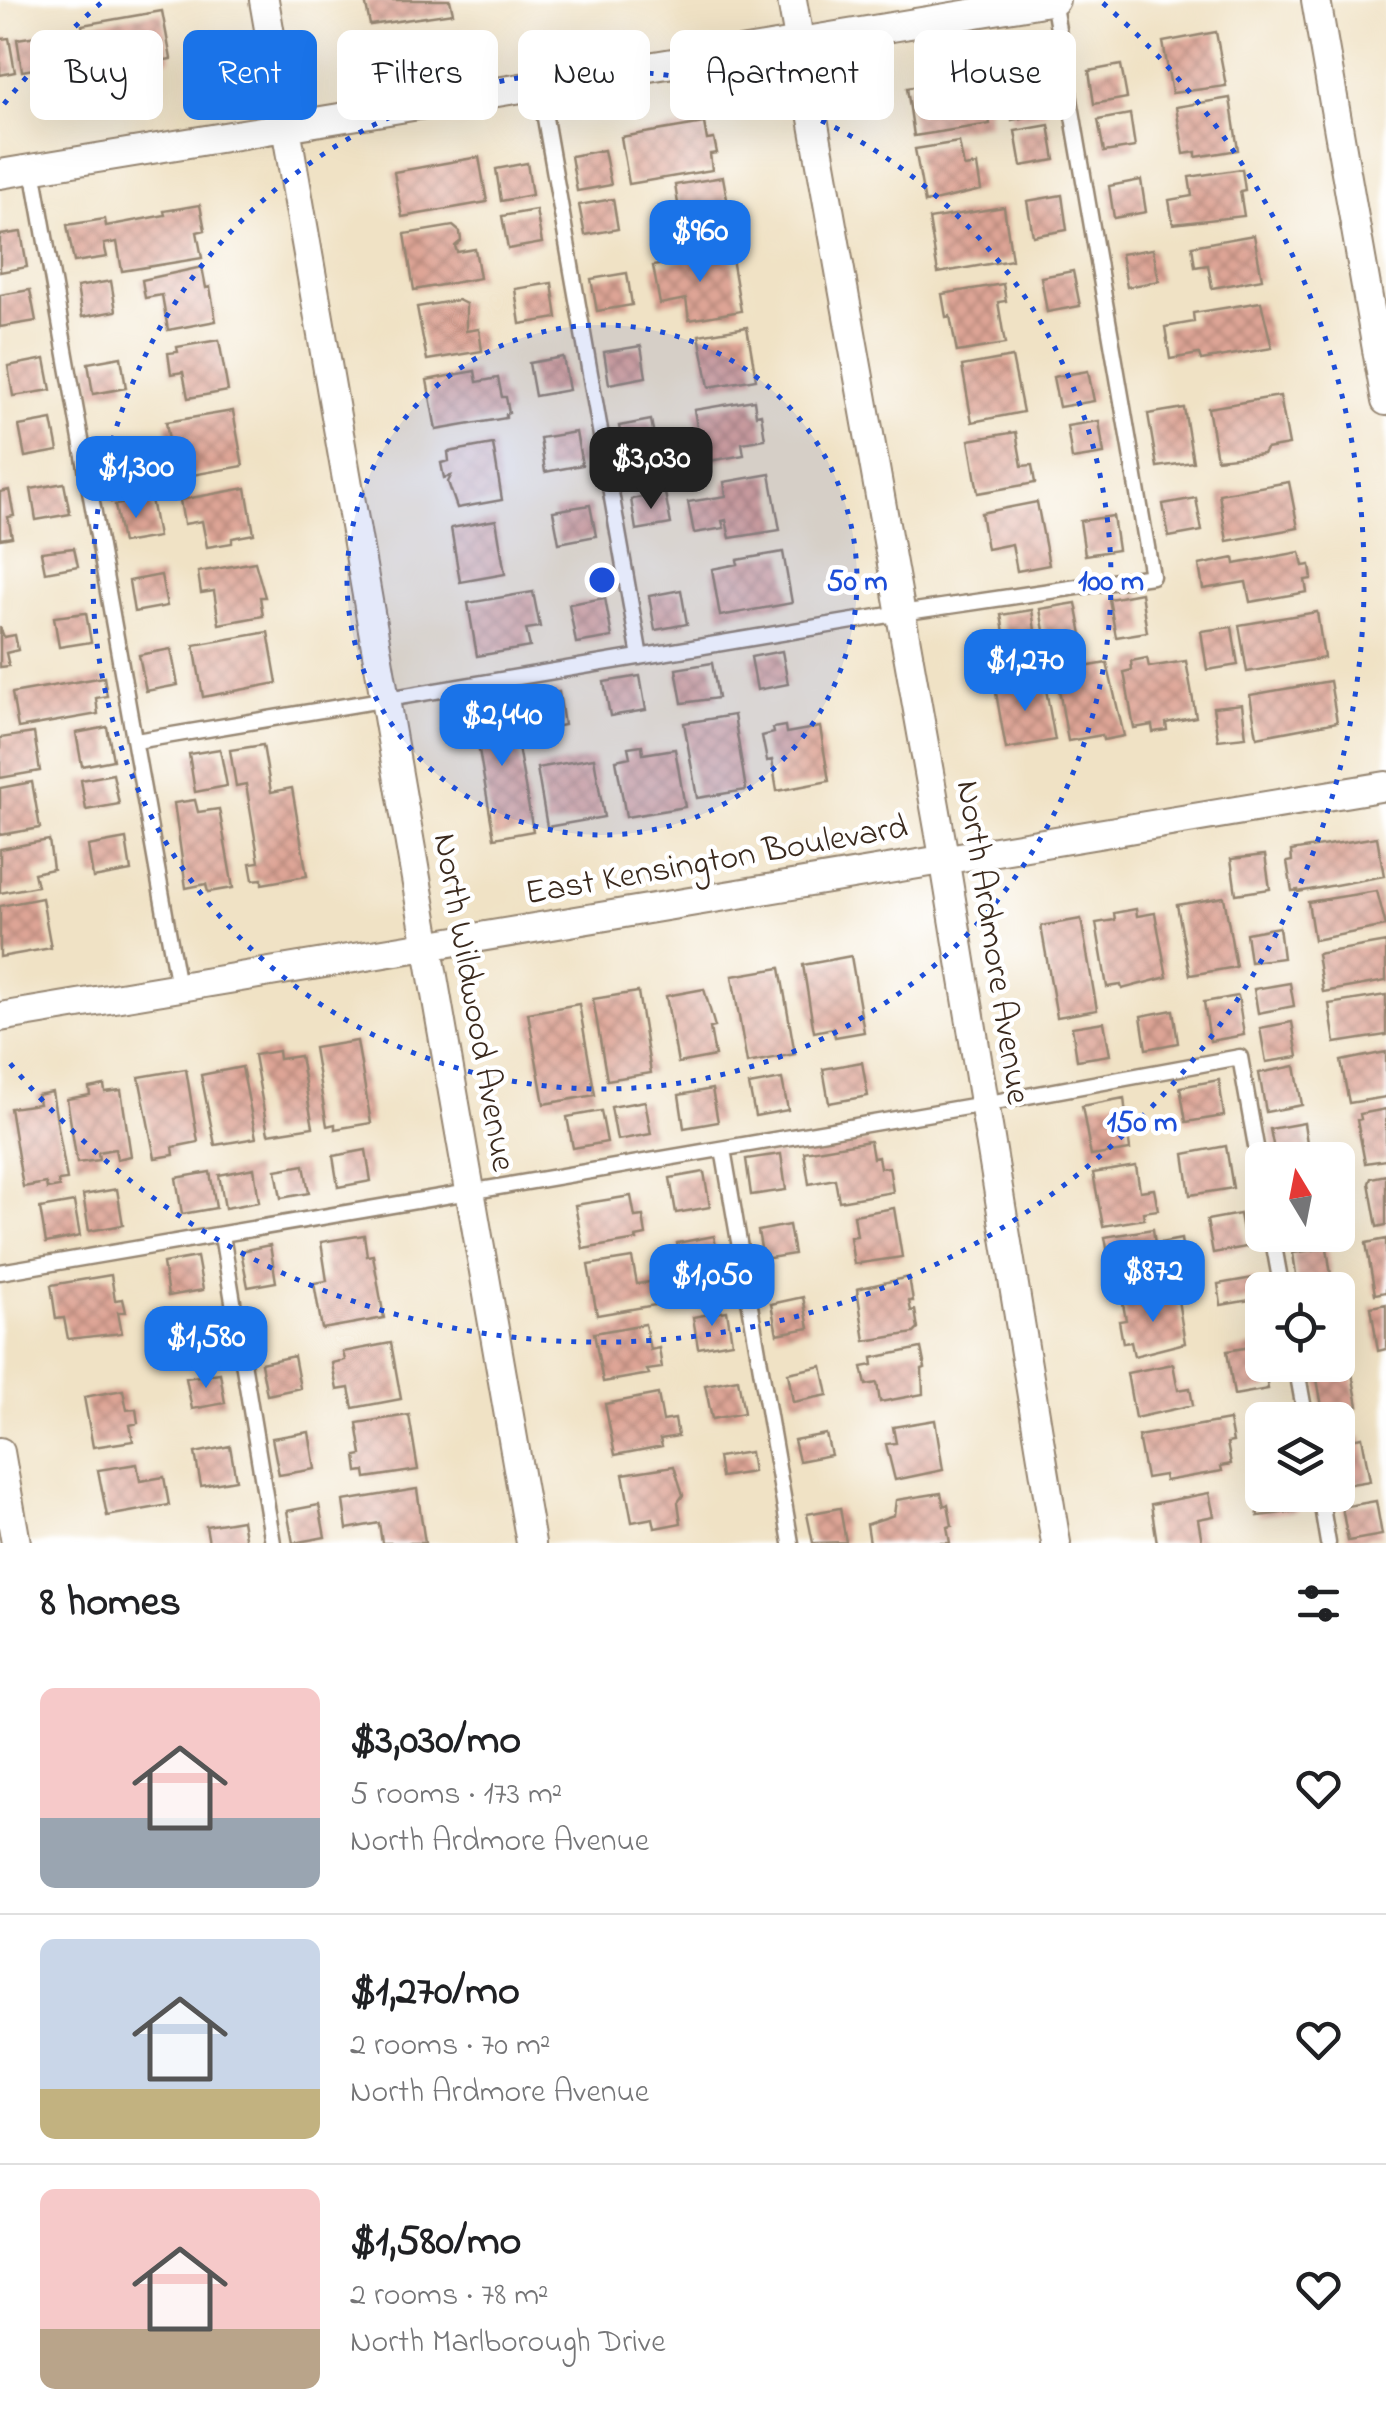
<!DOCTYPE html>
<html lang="en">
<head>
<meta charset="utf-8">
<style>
  :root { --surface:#fff; --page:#f6f6f6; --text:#202124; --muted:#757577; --line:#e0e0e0; --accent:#1a73e8 }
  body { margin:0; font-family:"Indie Flower",sans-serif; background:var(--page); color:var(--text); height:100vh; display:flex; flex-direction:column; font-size:38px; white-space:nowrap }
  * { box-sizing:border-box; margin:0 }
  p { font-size:32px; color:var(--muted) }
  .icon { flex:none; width:55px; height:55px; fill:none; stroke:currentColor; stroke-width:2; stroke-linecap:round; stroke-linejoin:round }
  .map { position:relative; height:1543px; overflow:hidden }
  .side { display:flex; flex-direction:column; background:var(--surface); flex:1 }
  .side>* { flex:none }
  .banner { position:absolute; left:30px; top:30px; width:1328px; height:90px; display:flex; gap:20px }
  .needle { width:65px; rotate:350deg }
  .controls { position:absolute; left:1245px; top:1142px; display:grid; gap:20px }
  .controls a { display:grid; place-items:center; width:110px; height:110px; border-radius:15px; background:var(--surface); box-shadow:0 10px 40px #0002; font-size:50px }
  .price { position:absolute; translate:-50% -85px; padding:0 22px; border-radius:20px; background:var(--accent); color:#fff; font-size:32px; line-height:65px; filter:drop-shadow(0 2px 5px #0008) }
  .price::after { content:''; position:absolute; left:50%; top:60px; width:30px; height:22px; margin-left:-15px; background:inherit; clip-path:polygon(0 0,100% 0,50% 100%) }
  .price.on { background:#222; color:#fff }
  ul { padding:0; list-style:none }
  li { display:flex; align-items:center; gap:30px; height:250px; padding:0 40px }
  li+li { border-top:2px solid var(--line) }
  li span { display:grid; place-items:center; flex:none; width:280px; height:200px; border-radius:15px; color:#555 }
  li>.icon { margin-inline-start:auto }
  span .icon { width:120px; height:120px; fill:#fffc; stroke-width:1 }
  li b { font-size:42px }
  h2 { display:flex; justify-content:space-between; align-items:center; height:120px; padding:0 40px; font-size:42px }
  .tag { padding:0 35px; border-radius:15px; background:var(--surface); box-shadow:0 10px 40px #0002; font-size:35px; line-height:90px }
  .tag.on { background:var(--accent); color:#fff }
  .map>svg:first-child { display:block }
  .building { fill:url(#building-cross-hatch) }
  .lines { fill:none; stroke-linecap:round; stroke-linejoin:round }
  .service-casing { stroke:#968672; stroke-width:19 }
  .minor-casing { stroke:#968672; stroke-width:32 }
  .service { stroke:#fff; stroke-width:14 }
  .minor { stroke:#fff; stroke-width:28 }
  .ring { fill:none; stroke:#1d4ed8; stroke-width:5; stroke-dasharray:5 10 }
  .labels { text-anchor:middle; stroke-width:9; stroke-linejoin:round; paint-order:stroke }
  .street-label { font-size:35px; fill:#3b2a1e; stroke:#fff }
  .centre { fill:#1d4ed8; stroke:#fff; stroke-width:5 }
  .ring-label { font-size:30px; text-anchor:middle; font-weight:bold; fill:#1d4ed8; stroke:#fff; stroke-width:9; stroke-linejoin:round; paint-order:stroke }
</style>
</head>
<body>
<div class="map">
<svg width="1386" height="1543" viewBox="0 0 1386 1543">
  <defs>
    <pattern id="building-cross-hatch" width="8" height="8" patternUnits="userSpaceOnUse" patternTransform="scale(2.5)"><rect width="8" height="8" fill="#dea596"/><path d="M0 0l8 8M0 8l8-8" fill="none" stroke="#b5877a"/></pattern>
  </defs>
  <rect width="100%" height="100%" fill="#fff"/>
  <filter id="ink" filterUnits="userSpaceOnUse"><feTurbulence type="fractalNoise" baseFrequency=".01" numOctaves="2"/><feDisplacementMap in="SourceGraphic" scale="20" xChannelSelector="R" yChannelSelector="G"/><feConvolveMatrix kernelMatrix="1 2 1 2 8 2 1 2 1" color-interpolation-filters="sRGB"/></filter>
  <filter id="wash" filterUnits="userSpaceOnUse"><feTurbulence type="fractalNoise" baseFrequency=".0048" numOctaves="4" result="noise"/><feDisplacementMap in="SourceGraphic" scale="40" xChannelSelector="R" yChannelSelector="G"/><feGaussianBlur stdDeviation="2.25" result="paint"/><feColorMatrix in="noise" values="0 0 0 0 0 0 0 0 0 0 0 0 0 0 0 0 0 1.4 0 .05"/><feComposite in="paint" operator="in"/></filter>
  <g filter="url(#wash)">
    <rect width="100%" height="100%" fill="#f0e2c5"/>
    <g id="blocks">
      <!-- building -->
      <path class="building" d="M365,0H450L453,13L370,25Z
        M162,11L171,59L90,73L82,25Z
        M1216,32L1226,86L1172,93L1163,42Z
        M50,34L56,65L22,71L17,39Z
        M9,38L15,72L0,75V39Z
        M1121,65L1127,98L1094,104L1089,71Z
        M973,77L974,80L991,77L995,105L987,106L990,124L914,136L907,88Z
        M1040,80L1046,113L1012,120L1006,86Z
        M1230,98L1238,150L1196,157V152L1184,154L1176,107Z
        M1130,114L1135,147L1104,152L1098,120Z
        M704,123L707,140L714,139L717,153L710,154L712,170L629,184L621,137Z
        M1049,125L1055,160L1021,166L1015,131Z
        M959,142L964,167L977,165L981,190L925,203L915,149Z
        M604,150L611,185L577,191L571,156Z
        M479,157L487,202L402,217L394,172Z
        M527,163L532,195L501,201L496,169Z
        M1242,169L1245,190L1240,191L1244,216L1173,224L1169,200L1192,196L1189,177Z
        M723,177L733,232L662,245L657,220L680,216L675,185Z
        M1141,180L1146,212L1114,218L1109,186Z
        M1062,195L1067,230L1033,236L1027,201Z
        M613,199L618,229L585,235L579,205Z
        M200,205L205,230L197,232L202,258L122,271L117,242L104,244L107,257L74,262L67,225L105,219L106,226L165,215L164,211Z
        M1004,207L1012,260L938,273L929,219Z
        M536,210L542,243L508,249L502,216Z
        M453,226L460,232L461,241L455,246L457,252L475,249L480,278L414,290L405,234Z
        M21,232L27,267L0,272V235Z
        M1254,235L1262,279L1212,288L1208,265L1195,267L1192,246Z
        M1153,249L1159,281L1127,287L1121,254Z
        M731,252L741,311L689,320L686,299L660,304L653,266Z
        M202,267L206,288L210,287L216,321L168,330L162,295L145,298L142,280Z
        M1073,271L1080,306L1047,312L1041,277Z
        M627,273L632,305L597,311L591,279Z
        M111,281L116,311L82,317L77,287Z
        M552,283L557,318L520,324L515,289Z
        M1003,284L1006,301L998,302L1005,344L957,352L950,316L946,317L942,294Z
        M30,290L36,321L0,327V295Z
        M458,300L466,304V331L479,329L482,351L427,360L417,307Z
        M1261,302L1272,348L1201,360L1199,354L1170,359L1165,327L1194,322L1193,313Z
        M747,327L756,379L709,387L699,335Z
        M219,340L228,391L188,398L183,372L171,374L168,353L178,352L177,347Z
        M641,346L646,377L609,384L604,352Z
        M121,357L126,388L93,394L88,363Z
        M563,357L569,390L535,396L529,363Z
        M1012,357L1023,412L972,422L962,366Z
        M45,359L51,390L13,396L8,366Z
        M475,371L477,382L498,378L502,397H506L509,413L506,414V418L436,430L427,380Z
        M1088,371L1094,401L1059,407L1053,377Z
        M1280,396L1289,445L1266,449L1263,454L1217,459L1208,408Z
        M754,400L756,415L761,414L765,439L742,443L744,455L703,462L694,410Z
        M1184,408L1193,462L1157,467L1148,414Z
        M233,411L243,466L175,478L166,422Z
        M52,420L58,451L25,457L19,426Z
        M651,420L657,451L625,457L619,426Z
        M1099,421L1104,454L1072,459L1067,426Z
        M576,432L582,465L545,472L540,438Z
        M1016,432L1022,466L1032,465L1035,483L978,493L969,440Z
        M137,442L146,496L111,502L99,449Z
        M493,444L502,500L457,508L448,482L451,476L444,478L441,463L449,461L448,452Z
        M770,474L780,530L730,538L726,520L722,521L724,528L694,533L688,502L726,496L724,482Z
        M1289,482L1298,528L1227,541L1219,494Z
        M64,483L70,514L36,520L31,489Z
        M246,488L254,534L232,538V543L207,547L202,521L184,524L180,500Z
        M9,490L14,516L8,517L12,537L0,539V492Z
        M665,493L671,524L636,530L631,499Z
        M1196,498L1202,531L1169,537L1163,504Z
        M151,499L158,537L122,543L115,505Z
        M1037,502L1049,565L1017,571L1012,544L987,549L981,513Z
        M590,505L596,536L559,543L553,511Z
        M1113,516L1118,550L1085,555L1080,521Z
        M496,520L505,574L460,582L451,528Z
        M74,548L78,566L45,572L41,552Z
        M783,552L792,603L720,616L712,569L738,564L737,560Z
        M1300,552L1303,566L1310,565L1312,579L1305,580L1307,592L1250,602L1246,582L1203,589L1199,565L1234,558L1235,564Z
        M255,562L265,597H260L263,616L219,624L214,591L201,593L198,572Z
        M161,575L167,606L134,612L129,581Z
        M681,590L687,624L655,630L649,596Z
        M533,592L540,627L526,629L530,647L477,656L468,603Z
        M1141,593L1147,632L1116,637L1109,599Z
        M605,598L612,637L576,643L569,604Z
        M1076,603L1083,640L1047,647L1040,609Z
        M1032,610L1037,644L1007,650L1001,615Z
        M1317,612L1324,658L1247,672L1239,625Z
        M86,613L91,642L59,647L54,617Z
        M0,627L4,637L15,635L18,650L6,653L9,666L0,667Z
        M1232,627L1238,665L1207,670L1201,631Z
        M268,632L277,683L203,697L194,645Z
        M171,649L178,685L146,691L139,655Z
        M782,651L788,684L757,690L751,657Z
        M1147,658L1149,667L1186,661L1196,717L1166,723L1167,730L1153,732L1152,725L1134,728L1124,672L1132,670L1131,661Z
        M712,663L718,698L682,703L676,669Z
        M1107,663L1124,736L1103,740L1102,735L1068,741L1056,672Z
        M640,676L646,710L610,716L604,682Z
        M104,677L107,696L96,698L98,714L18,728L12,693Z
        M1044,678L1055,740L1006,749L995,687Z
        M1330,681L1337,722L1257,737L1250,695Z
        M559,692L564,725L532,731L526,698Z
        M509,697L533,831L494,838L476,732H479L474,703Z
        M1242,704L1246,737L1218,740L1213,707Z
        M734,715L746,790L697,798L684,723Z
        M785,726L786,733L820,727L829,781L777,791L772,760L767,761L762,736L774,733L773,728Z
        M107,727L113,760L82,766L76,733Z
        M34,733L40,771L0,778V738Z
        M263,745L271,792L292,788L307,876L262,884V879L253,880L250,863L259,862L246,784L236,786L230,750Z
        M642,745L643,754L675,749L685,807L626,817L616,760L630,757L628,747Z
        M220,749L227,786L195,792L189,754Z
        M594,758L604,817L547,827L537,768Z
        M113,774L119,804L86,810L81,780Z
        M32,782L40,828L0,835V788Z
        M195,800L198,812L219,809L233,888L208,892L206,884L186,888L174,803Z
        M1377,837L1384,876L1298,892V890L1292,891L1287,862L1292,861L1291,851Z
        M126,839L131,871L93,878L88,846Z
        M49,840L53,869L34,873L37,886L0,893V849Z
        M1265,855L1270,889L1236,894L1231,859Z
        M1377,891L1386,926L1314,940L1308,902Z
        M1224,897L1236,967L1190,975L1177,905Z
        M42,898L51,948L0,957V906Z
        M1136,909L1137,916L1155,913L1167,977L1122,989L1121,985L1107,987L1096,923L1115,920L1114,913Z
        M1081,919L1097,1010L1057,1017L1041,926Z
        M1279,927L1283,958L1250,962L1246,933Z
        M1386,942V981L1323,992L1317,954Z
        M851,956L864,1032L835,1037L833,1028L814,1032L803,965Z
        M780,968L795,1054L747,1063L732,976Z
        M1290,983L1294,1006L1258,1013L1254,989Z
        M704,989L715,1027L710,1028L715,1056L678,1063L666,996Z
        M638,992L651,1073L607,1080L593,999Z
        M1386,995V1035L1335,1043L1329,1004Z
        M1238,996L1244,1035L1210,1041L1204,1002Z
        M579,1004L595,1095L544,1104L528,1013Z
        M1173,1010L1178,1043L1146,1049L1141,1016Z
        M1104,1022L1110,1055L1077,1060L1072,1027Z
        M1292,1022L1298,1057L1266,1062L1260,1028Z
        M357,1041L371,1123L335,1129V1124L327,1126L314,1048Z
        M278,1051L279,1059L300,1056L313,1127L268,1134L254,1055Z
        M1386,1052V1097L1349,1103L1341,1061Z
        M862,1062L868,1096L829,1103L823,1069Z
        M1295,1066L1302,1105L1266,1112L1259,1073Z
        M242,1067L256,1138L215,1145L201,1075Z
        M186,1069L198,1142L173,1147L174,1155L155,1158L139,1077Z
        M782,1079L788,1110L755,1116L749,1085Z
        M1219,1080L1224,1116L1186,1122L1180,1087Z
        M104,1085L105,1092L121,1090L131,1156L117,1159L115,1149L98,1152L99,1160L77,1163L67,1099L90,1095L89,1088Z
        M712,1089L718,1122L684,1128L679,1095Z
        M52,1092L67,1180L58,1181L59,1187L47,1189L46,1183L23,1187L10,1108L39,1104L37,1095Z
        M1124,1098L1130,1150L1091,1156L1082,1106Z
        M645,1101L651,1134L617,1140L611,1107Z
        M1386,1109V1160L1365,1163L1357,1120L1361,1119L1360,1114Z
        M601,1111L607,1142L573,1148L567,1117Z
        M1304,1123L1309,1156L1276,1160L1270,1129Z
        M870,1141L873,1158L878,1157L880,1168L889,1167L893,1192L839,1201L835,1179L809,1184L804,1152Z
        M1226,1146L1233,1188L1190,1195L1184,1154Z
        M366,1150L371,1181L338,1187L333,1156Z
        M781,1154L786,1190L751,1195L746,1159Z
        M304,1165L309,1193L281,1198L276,1170Z
        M1136,1166L1140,1191L1154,1189L1158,1210L1143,1212L1144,1219L1103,1226L1093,1173Z
        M254,1168L259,1202L225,1208L219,1175Z
        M210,1172L216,1208L182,1214L176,1178Z
        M704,1172L710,1207L676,1213L670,1178Z
        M1386,1175V1225L1377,1227L1369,1183L1371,1178Z
        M117,1189L123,1225L89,1231L83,1195Z
        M631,1196L635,1217L643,1216L646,1235L636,1237L637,1240L583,1249L575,1205Z
        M74,1202L80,1236L46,1243L40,1208Z
        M894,1208L902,1257L854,1264L850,1237L857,1236L854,1215Z
        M1240,1214L1246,1247L1213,1253L1207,1220Z
        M789,1225L794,1254L763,1259L758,1231Z
        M1153,1229L1155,1244L1181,1239L1186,1272L1114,1287L1105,1237Z
        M364,1235L367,1256L373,1255L384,1318L322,1329L314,1283L327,1281L321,1242Z
        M714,1236L721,1275L684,1282L677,1243Z
        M1386,1239V1292L1375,1294L1366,1243Z
        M270,1245L276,1282L248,1287L241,1251Z
        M1327,1248L1332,1282L1298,1288L1293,1253Z
        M197,1257L203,1290L168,1296L163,1263Z
        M632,1258L637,1284L656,1281L661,1304L597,1315L588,1265Z
        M111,1275L115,1300L123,1299L126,1312H118L122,1333L68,1339L64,1318L56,1319L51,1285Z
        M909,1277L913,1301H909L911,1311L915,1310L918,1329L914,1333L865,1341L857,1289Z
        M1253,1278L1256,1299L1221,1305L1218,1284Z
        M1177,1294L1185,1343L1134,1356L1131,1342L1123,1343L1119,1321L1126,1320L1123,1304Z
        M803,1297L809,1328L777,1334L771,1304Z
        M1386,1304V1349L1378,1351L1371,1307Z
        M727,1311L732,1342L698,1348L693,1317Z
        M645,1324L650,1350L659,1348L662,1368L647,1370L649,1374L603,1382L594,1333Z
        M391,1343L401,1399L353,1408L349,1388L337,1390L332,1363L345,1360L343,1352Z
        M1261,1345L1268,1389L1234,1395L1227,1351Z
        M921,1348L925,1368L922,1369L923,1394L880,1402L877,1383L866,1385L862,1367L873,1365L872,1358Z
        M294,1356L300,1388L267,1395L261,1363Z
        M1173,1364L1178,1390L1190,1388L1193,1405L1135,1418L1127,1373Z
        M822,1366L828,1395L793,1402L788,1373Z
        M220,1373L225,1403L192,1409L186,1378Z
        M1352,1373L1358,1406L1323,1412L1317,1379Z
        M738,1379L744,1413L712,1419L705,1385Z
        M123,1390L127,1410L136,1409L138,1423L130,1425L133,1441L93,1447L84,1397Z
        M658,1394L663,1421L675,1419L678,1436L660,1439L662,1446L615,1455L605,1404Z
        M409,1415L418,1470L366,1478L365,1471L358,1472L356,1456L362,1455L357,1423Z
        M935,1420L943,1470L895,1480L886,1444L896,1443L893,1427Z
        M1229,1420L1233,1442L1227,1443L1231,1464L1221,1466L1222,1471L1165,1481L1164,1475L1146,1478L1138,1436Z
        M309,1432L315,1469L279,1475L272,1438Z
        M826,1434L831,1455L799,1461L794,1440Z
        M1362,1437L1370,1481L1338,1486V1441Z
        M230,1446L236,1480L201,1486L195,1453Z
        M750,1452L753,1472L721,1477L718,1457Z
        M137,1464L140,1481L164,1477L169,1505L107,1516L98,1470Z
        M674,1466L683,1495L678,1502L681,1523L655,1528L653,1518L632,1522L623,1474Z
        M1262,1479V1495H1296L1298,1511L1258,1516L1253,1481Z
        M417,1489L425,1543H382L379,1523L347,1529L343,1501Z
        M941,1493L944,1506L948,1504L952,1526L947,1527L950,1543H870L867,1524L894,1515L896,1500Z
        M1209,1493L1214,1516L1198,1519L1202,1542L1157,1543L1151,1504Z
        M1376,1501L1382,1535L1348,1541L1342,1507Z
        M319,1505L325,1537L293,1543L287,1511Z
        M840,1508L846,1542L813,1543L807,1514Z
        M242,1520L246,1543H209L206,1526Z"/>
    </g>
  </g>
  <g filter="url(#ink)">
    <use href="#blocks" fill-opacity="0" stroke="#968672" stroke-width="2.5"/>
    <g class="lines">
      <defs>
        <path id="service" d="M539,84L640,657
          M33,169L178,987
          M136,741L901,613L1152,576L1053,0
          M723,1149L791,1543
          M222,1235L273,1543
          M1272,1235L1282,1290
          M0,1272L984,1104L1240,1057L1262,1180
          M1296,1365L1306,1420
          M1320,1495L1328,1543"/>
        <path id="minor" d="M264,0L531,1543
          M792,0L944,857L1056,1543
          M1316,0L1386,401
          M0,174L1055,0
          M0,1017L1386,786
          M0,1452L16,1543"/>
      </defs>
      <!-- service casing -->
      <use href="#service" class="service-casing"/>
      <!-- minor casing -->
      <use href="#minor" class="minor-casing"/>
      <!-- service -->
      <use href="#service" class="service"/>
      <!-- minor -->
      <use href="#minor" class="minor"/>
    </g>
  </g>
  <!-- distance rings -->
  <circle cx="602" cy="580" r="255" fill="#1d4ed8" fill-opacity=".12"/>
  <g class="ring">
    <circle cx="602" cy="580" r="255"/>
    <circle cx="602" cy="580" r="509"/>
    <path d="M4 104A764 764 0 0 1 101 3M1103 3A764 764 0 1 1 4 1056"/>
  </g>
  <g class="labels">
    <!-- street labels -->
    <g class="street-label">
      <text transform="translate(716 858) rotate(-10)" y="12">East Kensington Boulevard</text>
      <text transform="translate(995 942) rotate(81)" y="12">North Ardmore Avenue</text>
      <text transform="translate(476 1002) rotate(80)" y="12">North Wildwood Avenue</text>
    </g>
  </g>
  <circle cx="602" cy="580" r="15" class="centre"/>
  <g class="ring-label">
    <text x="857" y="590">50 m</text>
    <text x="1111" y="590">100 m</text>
    <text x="1142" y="1131">150 m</text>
  </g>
</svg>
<div class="controls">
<a><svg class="needle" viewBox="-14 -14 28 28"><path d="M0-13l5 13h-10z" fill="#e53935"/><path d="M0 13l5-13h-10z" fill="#757577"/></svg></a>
<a><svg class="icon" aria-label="locate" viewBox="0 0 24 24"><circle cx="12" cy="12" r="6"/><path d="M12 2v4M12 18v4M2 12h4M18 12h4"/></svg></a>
<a><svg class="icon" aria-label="layers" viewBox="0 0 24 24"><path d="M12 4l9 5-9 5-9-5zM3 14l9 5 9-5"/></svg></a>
</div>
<b class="price" style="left:700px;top:285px">$960</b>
<b class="price on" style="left:651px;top:512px">$3,030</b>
<b class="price" style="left:136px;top:521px">$1,300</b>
<b class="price" style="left:1025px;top:714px">$1,270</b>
<b class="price" style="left:502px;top:769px">$2,440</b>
<b class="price" style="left:1153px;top:1325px">$872</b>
<b class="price" style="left:712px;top:1329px">$1,050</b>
<b class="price" style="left:206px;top:1391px">$1,580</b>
<div class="banner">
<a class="tag">Buy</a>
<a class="tag on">Rent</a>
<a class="tag">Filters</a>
<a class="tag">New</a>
<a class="tag">Apartment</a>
<a class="tag">House</a>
</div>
</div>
<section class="side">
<h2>8 homes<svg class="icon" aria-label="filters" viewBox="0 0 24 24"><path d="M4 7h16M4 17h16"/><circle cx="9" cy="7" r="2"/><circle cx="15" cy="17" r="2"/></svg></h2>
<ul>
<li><span style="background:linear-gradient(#f6c9c9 65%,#9aa5b1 0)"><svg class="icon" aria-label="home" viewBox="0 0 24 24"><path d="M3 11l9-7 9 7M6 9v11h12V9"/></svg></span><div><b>$3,030/mo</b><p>5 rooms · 173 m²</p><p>North Ardmore Avenue</p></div><svg class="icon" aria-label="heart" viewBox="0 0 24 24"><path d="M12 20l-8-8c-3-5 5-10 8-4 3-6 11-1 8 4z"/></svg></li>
<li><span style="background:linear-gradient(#c9d6e8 75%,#c2b280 0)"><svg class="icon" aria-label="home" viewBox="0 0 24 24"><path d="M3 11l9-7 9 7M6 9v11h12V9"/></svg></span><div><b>$1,270/mo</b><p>2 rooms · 70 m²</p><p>North Ardmore Avenue</p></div><svg class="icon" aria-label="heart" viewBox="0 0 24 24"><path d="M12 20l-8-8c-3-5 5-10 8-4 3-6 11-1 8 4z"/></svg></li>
<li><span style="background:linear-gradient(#f6c9c9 70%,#b9a48a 0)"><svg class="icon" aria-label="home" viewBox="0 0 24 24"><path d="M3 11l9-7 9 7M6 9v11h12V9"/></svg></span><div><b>$1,580/mo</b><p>2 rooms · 78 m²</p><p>North Marlborough Drive</p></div><svg class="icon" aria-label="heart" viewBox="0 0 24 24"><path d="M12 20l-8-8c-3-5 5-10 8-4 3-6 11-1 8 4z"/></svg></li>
</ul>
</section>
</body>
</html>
